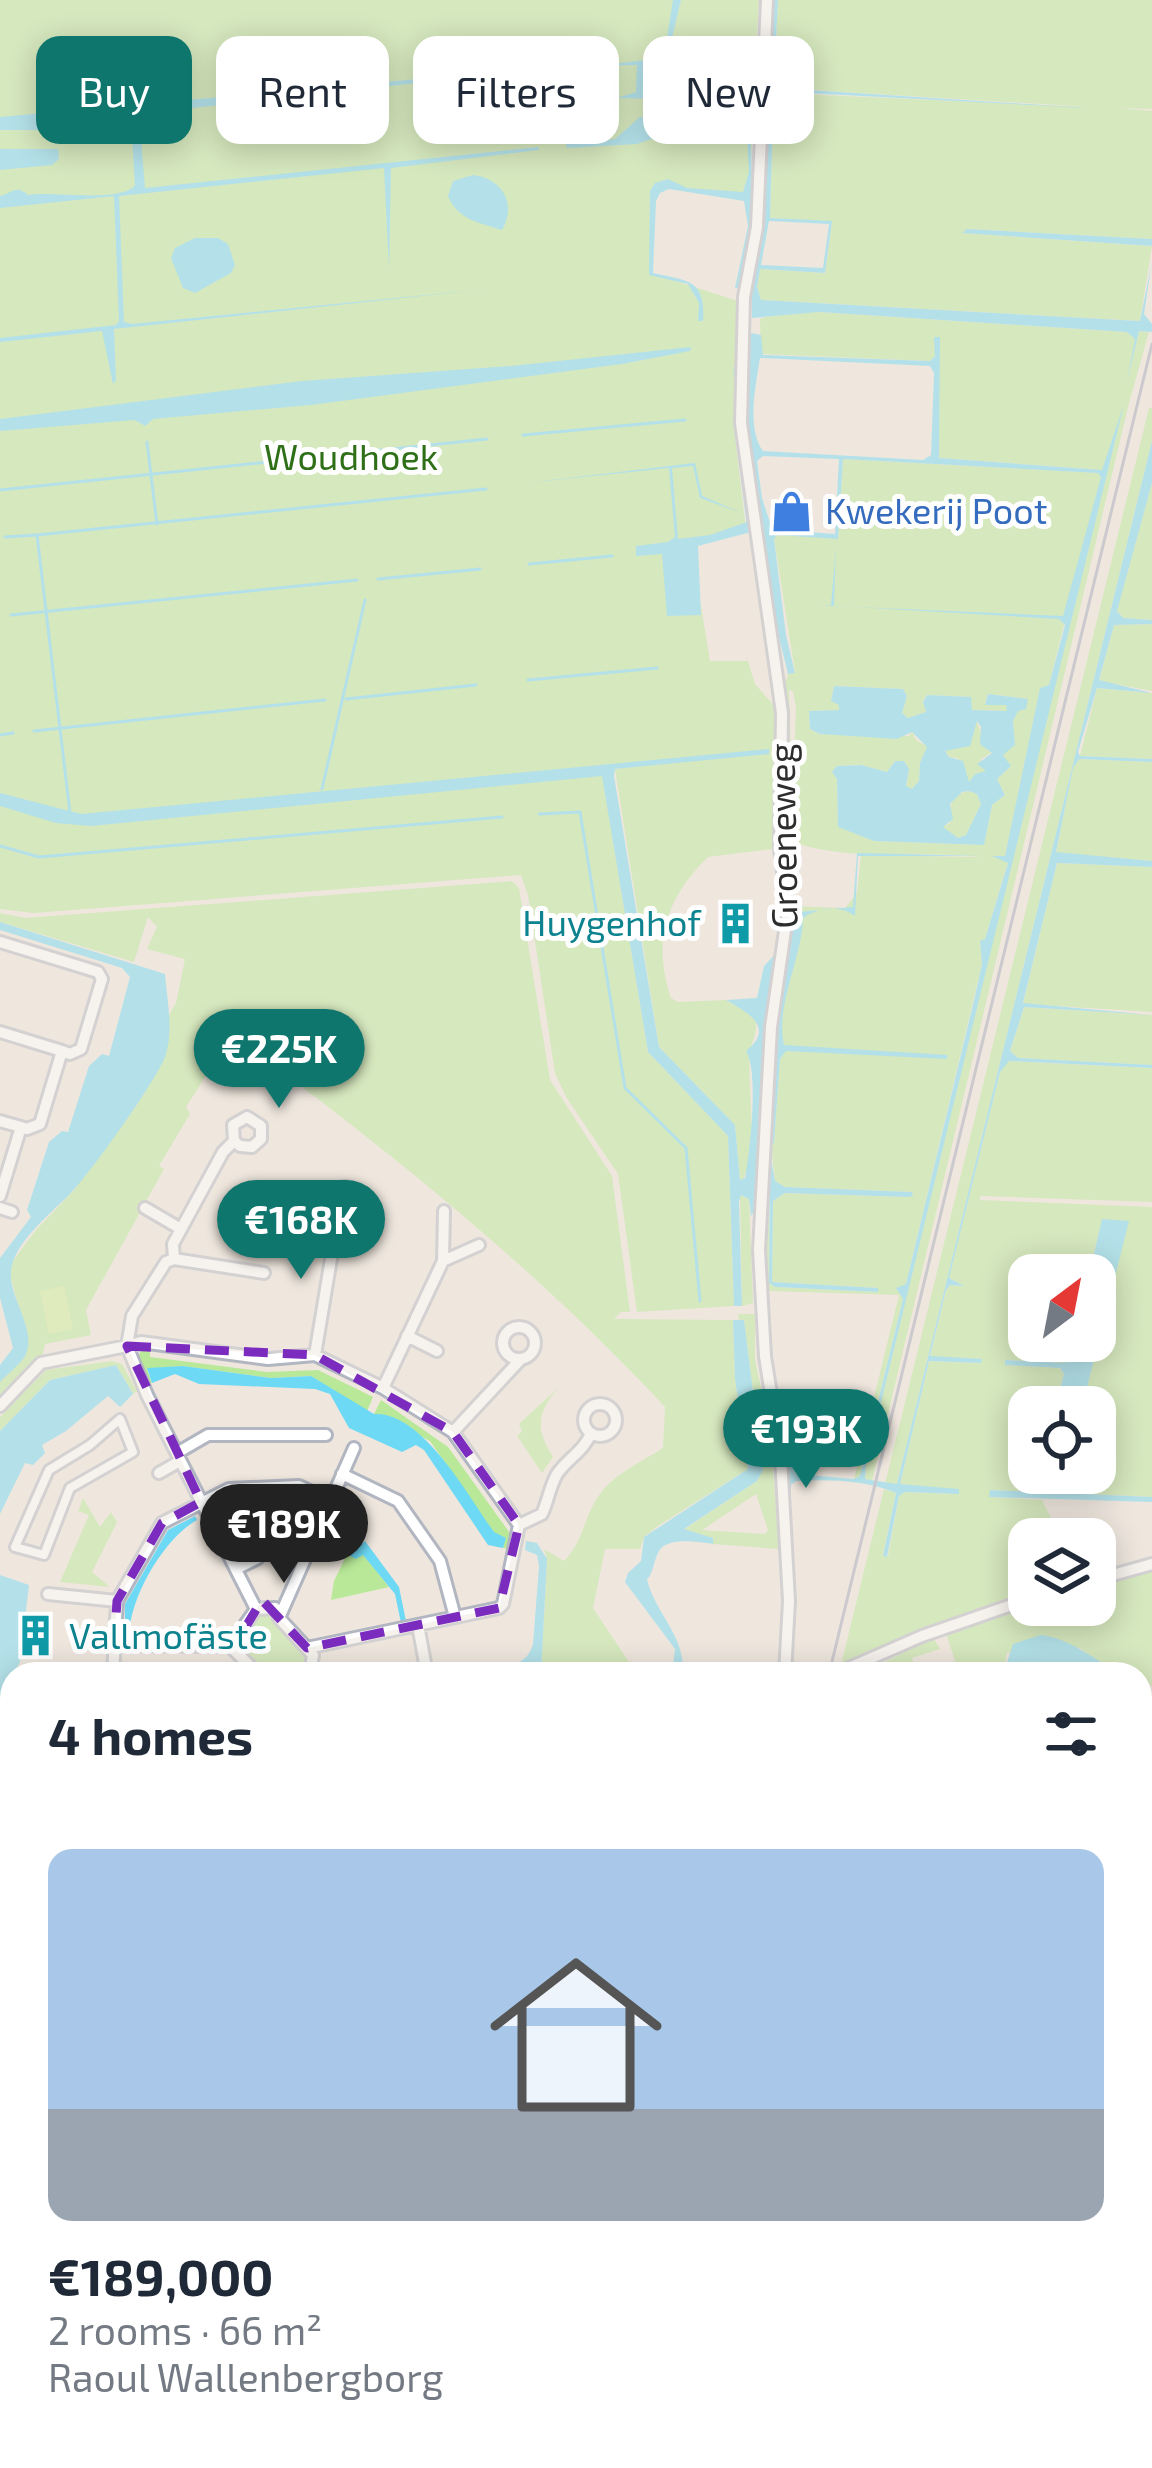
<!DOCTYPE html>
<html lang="en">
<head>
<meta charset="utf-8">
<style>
  :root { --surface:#fff; --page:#f2f2f3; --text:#1f2937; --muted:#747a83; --accent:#0f766e }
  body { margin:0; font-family:"Exo 2",sans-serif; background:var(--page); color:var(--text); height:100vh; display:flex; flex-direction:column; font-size:45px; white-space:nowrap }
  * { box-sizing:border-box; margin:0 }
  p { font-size:39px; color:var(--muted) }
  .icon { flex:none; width:66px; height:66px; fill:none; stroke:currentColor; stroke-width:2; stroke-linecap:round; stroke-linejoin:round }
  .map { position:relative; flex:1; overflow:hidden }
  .sheet { position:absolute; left:0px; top:1662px; width:1152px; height:807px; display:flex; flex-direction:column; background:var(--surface); border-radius:36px 36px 0 0; box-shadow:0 6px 30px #0003 }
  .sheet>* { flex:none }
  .hud { position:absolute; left:36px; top:36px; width:1080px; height:108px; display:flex; gap:24px }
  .needle { width:78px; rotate:32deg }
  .controls { position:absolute; left:1008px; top:1254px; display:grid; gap:24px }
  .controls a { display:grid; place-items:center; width:108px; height:108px; border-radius:24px; background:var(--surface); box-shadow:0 6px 30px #0003; font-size:60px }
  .price { position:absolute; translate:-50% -102px; padding:0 27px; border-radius:42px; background:var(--accent); color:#fff; font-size:39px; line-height:78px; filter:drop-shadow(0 3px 6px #0008) }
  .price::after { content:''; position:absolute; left:50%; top:72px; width:36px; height:27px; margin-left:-18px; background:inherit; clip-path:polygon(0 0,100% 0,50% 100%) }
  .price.active { background:#222; color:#fff }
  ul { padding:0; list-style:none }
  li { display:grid; align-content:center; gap:24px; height:636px; padding:0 48px }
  li span { display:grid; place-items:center; height:372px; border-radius:24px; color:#555 }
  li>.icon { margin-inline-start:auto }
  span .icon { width:216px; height:216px; fill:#fffc; stroke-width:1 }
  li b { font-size:51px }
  h2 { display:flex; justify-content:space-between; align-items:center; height:144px; padding:0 48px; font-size:51px }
  .pill { padding:0 42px; border-radius:24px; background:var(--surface); box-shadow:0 6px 30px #0003; font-size:42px; line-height:108px }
  .pill.active { background:var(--accent); color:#fff }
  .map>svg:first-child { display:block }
  .education { fill:#f1e3cd }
  .green { fill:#b8e898; fill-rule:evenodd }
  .pitch { fill:#ceef94 }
  .water { fill:#6dd9f5; fill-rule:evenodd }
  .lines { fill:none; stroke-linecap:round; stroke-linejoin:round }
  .stream { stroke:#6dd9f5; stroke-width:3 }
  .pedestrian-casing { stroke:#b2b6c1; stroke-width:14 }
  .minor-casing { stroke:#b2b6c1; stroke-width:16 }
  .pedestrian { stroke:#fff; stroke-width:8 }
  .minor { stroke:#fff; stroke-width:10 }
  .rail { stroke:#a0a5b8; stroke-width:3 }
  .marked { fill:none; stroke:#7b2cbf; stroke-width:9; stroke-dasharray:24 15; stroke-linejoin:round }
  .labels { text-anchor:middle; stroke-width:10; stroke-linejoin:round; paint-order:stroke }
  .park-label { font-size:36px; fill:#2e6f17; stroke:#fff }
  .shop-label { font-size:36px; fill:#366cbe; stroke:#fff; text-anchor:start }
  .street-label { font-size:36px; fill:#2d2d2d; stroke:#fff }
  .culture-label { font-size:36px; fill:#0d838f; stroke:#fff; text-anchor:end }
</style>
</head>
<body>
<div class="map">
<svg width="1152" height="2468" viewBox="0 0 1152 2468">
  <rect width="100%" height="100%" fill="#efe7de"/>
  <!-- education -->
  <path class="education" d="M0,1872H12V1986L0,1998Z"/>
  <!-- green -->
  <path class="green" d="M0,0H676L672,31L655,80L754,89L750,196L659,186L652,201L651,273L738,301L735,436L746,530L691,545L710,661H748L755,684L778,710V744L773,751V849L708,857C666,898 652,942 671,998L678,1002L726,1000L755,1016C759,1031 752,1039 750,1054C747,1093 759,1143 743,1180H740L735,1125L659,1047L615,769L769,751L609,767L614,845L648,1052L728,1136L734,1306L637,1312L618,1174L566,1097L555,1073L528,895L521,875L34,913L0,909Z
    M681,0H759L754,84L662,76Z
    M778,0H1152V109L1118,108L1152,111V239L967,229L963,233L1152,246L1140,321L761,300L757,287L760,269L825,273L832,222L770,218L773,113H768V106L773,105L777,93L1089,107L778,88L774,79Z
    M819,312L1127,332L1136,339L1127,382L1139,331L1149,332L1129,403L872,1481L865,1479L866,1464L1106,465L1102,470L939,458L935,338V356L930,361L761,354L760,319L776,313Z
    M1149,408H1152V441L897,1484H885Z
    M843,459L1102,473L1049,685L1040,689L1005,857L993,856L1008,862L985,939L980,942L982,964L906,1284L896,1289L902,1292L903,1299L860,1476L854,1479L899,1295L767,1291L764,1287L763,1206L772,1048L792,906L845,908L857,893L861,855L982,857C922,850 853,862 795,843L791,834L796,708L793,691L789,690L791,754L787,777L782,694L788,674L795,672L774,539L777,535L838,538ZM834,686L903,689L907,696L902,713L908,718L926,712L923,701L927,695L970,697L971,710L1007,711V705L985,704L988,694L1027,699L1026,709L1018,710L1013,721L1015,745L1002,755L1011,766L997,779L1005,795L992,805L984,845L874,841L838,826L837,778L832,772L837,766L861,765L887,772L895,761H903L909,769L906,787L912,789L919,781L920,763L928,747L916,740L912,731L909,736L820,734L810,729L809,711L839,710V705L831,700ZM772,1048H790L947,1056L786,1051L780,1059L774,1143L770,1146ZM769,1154H772L775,1181L785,1187L912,1192L907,1197L785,1193L773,1201L772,1282L877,1288L878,1292L775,1287L769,1283Z
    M1152,483V620L1123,618L1117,611L1120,594Z
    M1152,624V691L1099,681L1114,625Z
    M1097,688L1152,693V759L1080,756Z
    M977,721L986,749L992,752L980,760L987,771L968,783L958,758L949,757L945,750Z
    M1079,759L1152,762V861L1056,853L1073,767Z
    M969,791L977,794L981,804L966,835L958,838L942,827L950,823C950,807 950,794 969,791Z
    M1057,863L1152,867V1012L1023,1004Z
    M512,881L519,888L550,1080L612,1176L630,1312H621L614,1319L733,1320L735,1379L748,1469L658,1526L644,1537L640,1549H605L593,1608L637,1674H541L547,1559L544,1549L564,1561C584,1541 584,1515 600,1494C614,1474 643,1461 663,1448L665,1407C541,1274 402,1161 257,1053L246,1064L209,1071L186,1107L190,1114L159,1166L164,1169L86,1310L91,1335L45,1344L42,1359L0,1400V1382L28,1343L10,1275L12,1262L36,1230L75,1189L165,1056L168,1017L176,1003L185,959L147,949L157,927L148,917L134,962L0,922V913L26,918Z
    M1024,1007L1152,1015V1065L1018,1058L1010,1052Z
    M1008,1061L1152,1068V1202L980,1196V1200L1152,1207V1497L990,1490V1497L1042,1500L1062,1539H1029V1592L937,1625L841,1665L884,1489L896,1493L883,1555L888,1556L899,1496L905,1492L958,1494L900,1484L929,1361L981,1363V1359L930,1357L946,1290L950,1285L964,1286L949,1278L1000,1072ZM1102,1220L1128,1222L1082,1407H1095V1473H1029V1407H1055L1064,1374L1059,1368L1006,1365V1360L1066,1363L1073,1341H1029V1275H1089Z
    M261,1184L280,1196L288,1222L239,1224Z
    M740,1195L749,1199L753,1303L742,1306Z
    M738,1314H755V1359L770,1430L779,1549L713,1544V1538L683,1530L757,1481L763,1470L744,1321L739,1320ZM756,1494L768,1530L765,1534L702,1530Z
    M150,1348V1357L267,1372L318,1370L373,1397L367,1411L311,1376L271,1378L183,1366L147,1369L152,1383H148L138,1357L142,1349Z
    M112,1361L122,1364L137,1391L133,1394L116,1365L50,1380L0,1431V1417L46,1370Z
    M558,1388C537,1413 535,1429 553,1457L542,1473L517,1436L522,1431L519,1424Z
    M381,1400L448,1447L512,1536L510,1549L503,1548L505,1538L494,1533L430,1441L374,1414Z
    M83,1498L100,1527L111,1512L117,1522L92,1572L110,1587L60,1582L89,1515L78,1511Z
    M347,1554L356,1558L363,1554L389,1587L331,1600L334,1581Z
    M1152,1571V1686L1140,1681V1674C1116,1674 1097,1664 1080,1648L1007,1653L1003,1674H959L946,1633L1029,1604L1095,1605V1586Z
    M270,1610C288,1630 309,1646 305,1674H268L241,1647C241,1628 254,1616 270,1610Z
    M933,1637L940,1649L912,1658L917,1674H862Z
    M1140,1814L1152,1816V2180L1140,2188Z
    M1152,2306V2396L1140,2420V2314Z
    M336,2457H614L611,2468H341Z
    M671,2457H768L755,2468H668Z
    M968,2457H1074V2458L1073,2468H960Z"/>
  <!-- pitch -->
  <path class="pitch" d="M64,1286L73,1329L49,1334L40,1291Z"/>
  <!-- water -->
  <path class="water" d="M673,0H681L663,76L753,84L760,25L756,90L750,111L753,215L738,288H735L748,226L744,201L669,189L660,193L656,201L653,273C688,281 706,279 703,321H698L699,303L688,284L649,275L650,191L655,183L668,179L687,188L743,192L749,172L747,133L731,129L666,134L637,144L567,148L566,144L615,139L640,117L744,119L745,106L739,101L617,98L636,92L637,65L596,66L654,59L666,44Z
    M772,0H778L774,79L778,88L1089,108L786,92L777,93L773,106H768Z
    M451,76L452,79L139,114L145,188L539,147L538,150L391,168L389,269L384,168L119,196L124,322L132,324L487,289L114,329L116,380L113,384L102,331L0,342V338L116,325L119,321L114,196L0,208V196C12,193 16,184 28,195C57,191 116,203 135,186L131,119L127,113L111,114L106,130H0V117Z
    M773,112L770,218L832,221L825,273L760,269L757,287L761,300L1140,321L1152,261L1144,314L1152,324V332L1139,331L1127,382L1135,339L1127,332L819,312L752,318V286L765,224L768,113ZM769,221L829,224L823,268L761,265Z
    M0,149H58L59,159L52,165L0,170Z
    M473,175C503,179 517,204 502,230C480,223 458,220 448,196L453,181Z
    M967,229L1152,239V246L962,233Z
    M195,238H218L228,244L235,265L231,273L195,293L183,288L171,258L175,248Z
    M752,333L761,335L763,355L930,361L935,356L934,337H940L939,458L1102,470L1124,404L866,1464L865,1479L897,1484L1152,441V483L1117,611L1123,618L1152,620V624L1114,625L1099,680L1152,693L1097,688L1078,752L1080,756L1152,759V762L1079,759L1073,768L1056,852L1152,861V867L1057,863L1023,1003L1152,1015L1024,1007L1010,1051L1018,1058L1152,1065V1068L1009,1061L1000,1072L949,1278L964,1286L950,1285L946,1290L930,1356L982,1359L981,1363L929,1361L900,1484L959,1489V1494L905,1492L899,1496L887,1557L883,1556L896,1493C868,1480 826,1479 796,1481L791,1485L790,1532L786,1431H791L796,1474L854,1479L860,1476L903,1299L896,1288L906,1284L975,996L982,964L980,941L985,939L1008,863L992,856H1005L1040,688L1049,685L1065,625L1059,619L821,605H831L836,547L834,606L1063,616L1101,477L1098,473L843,459L838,539L777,535L774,539L786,635L795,673L788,674L776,625L749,458L748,335ZM760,358L930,366L934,373L931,455L923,460L763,451C746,427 756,385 760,358ZM763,456L839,459L835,534L772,529L762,498L757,461Z
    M691,347L690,351L622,364L311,405L153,419L145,426L135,420L0,431V419L302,381L511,366Z
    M695,463L702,496L742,513L700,498L693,466L672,468L678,539L710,535L747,522L751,532L698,546L701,615L667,616L662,554L636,556V546L668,542L675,537L669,468L526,483Z
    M834,686L903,689L907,696L902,713L908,718L926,712L923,702L927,695L971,697L972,710L1007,711L1006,705H985L988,694L1028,699L1026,709L1018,711L1013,721L1015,745L1003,755L1011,766L997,779L1005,795L992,805L984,845L874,841L838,827L837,779L832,772L837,766L861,765L887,772L895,761H904L909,769L906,786L912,789L919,781L920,763L927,747L912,732L897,739L820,734L810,729L809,711L839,710V705L831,701ZM977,721L981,727L980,744L992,753L977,764L986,771L975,774L969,782L963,761L949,757L945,751L970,746ZM969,791L977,794L981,804L966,835L958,838L943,827L953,819L950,804L962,792Z
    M769,749V754L615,769L614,776L659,1047L735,1125L740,1180L745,1178C750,1152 759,1071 746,1051C776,1027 747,1012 726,1000L757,998L764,966L779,950L768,1016L757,1207L751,1216L749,1199L741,1195L739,1201L742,1306H734L728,1136L648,1052L602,776L91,826L56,823L0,806V793L81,814Z
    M857,853L982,856H858L855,916C842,905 817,907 803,918C802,959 775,1005 784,1045L947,1055V1059L786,1051L780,1059L774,1143L769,1145L775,1024L794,918L799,912L853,907Z
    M0,922L165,974C167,999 174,1032 165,1057C156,1081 89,1175 70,1194C51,1213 19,1239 12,1265C4,1294 39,1328 25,1356C20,1365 7,1374 0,1382V1365L13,1348L0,1298V1258L31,1217L27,1210L49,1142L62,1131L68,1132L89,1066L102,1054L109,1056L130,977L122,968L0,930Z
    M770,1152L775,1181L785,1187L912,1192L913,1196L907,1197L785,1193L773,1201L772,1282L878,1288V1292L775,1287L769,1283Z
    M1102,1219L1129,1221L1082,1407H1055L1064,1374L1060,1368L1005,1365V1360L1065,1363L1073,1341H1095V1275H1089Z
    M733,1320H744L763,1470L757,1481L684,1529L713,1538V1544C697,1542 665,1536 658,1553C653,1563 654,1571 647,1580C658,1618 685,1635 683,1674H672L675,1649L625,1582L628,1573L641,1561L644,1537L748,1469L735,1379Z
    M116,1365L133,1394L120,1407L108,1396L66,1431L42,1445L45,1453L33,1465L25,1463L0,1514V1431L50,1380Z
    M183,1366L271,1378L311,1376L374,1414C422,1411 469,1497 494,1532L506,1538L503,1548L488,1545L424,1450L416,1445L402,1452L349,1428L330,1394L315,1389L199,1384L175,1374L152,1383L147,1368Z
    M990,1490L1152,1497V1502L989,1497Z
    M292,1497L285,1518L290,1521L288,1526C262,1515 242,1498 215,1512L213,1507L225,1501Z
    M195,1516L197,1520C164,1538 130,1597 129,1635H125V1604L168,1530Z
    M321,1535L353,1550L365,1541L399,1587L406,1621L401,1623L395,1594L363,1555L356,1559L319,1541Z
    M526,1541L537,1543L547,1559L541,1674H493L496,1669C514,1664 527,1664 533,1644L539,1566L537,1555L525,1550Z
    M0,1575L29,1585L20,1662L9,1682L12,1712L0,1703Z
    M1041,1635C1073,1639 1094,1661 1124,1674H1003L1013,1644Z
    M24,2457H96L99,2468H0V2463Z"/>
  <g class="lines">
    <!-- stream -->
    <path class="stream" d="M735,368L736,396
      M523,435L685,420
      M147,442L157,524
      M738,442L748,524
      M0,490L487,439
      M5,537L37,535
      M529,564L612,556
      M378,579L480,569
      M11,615L357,580
      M528,680L657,668
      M346,699L476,685
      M34,731L325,700
      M0,735L13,733
      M322,789L365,600
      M70,813L37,535L486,489
      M539,814L580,812L625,1088L686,1148L700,1301
      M0,846L39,857L502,817"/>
    <defs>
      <path id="pedestrian" d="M120,1419L133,1452L70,1488L44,1555L15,1547L49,1470L90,1445Z"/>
      <path id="minor" d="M767,0L757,227L744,297L741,423L782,713L780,849L788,910L771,1027L759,1250L765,1356L781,1458L789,1601L785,1674
        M0,942L98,972L102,979L81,1049L70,1054L62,1051L40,1124L27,1129L21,1127L0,1196
        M0,1032L62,1051
        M0,1121L21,1127
        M329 1203a16 16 0 1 1 32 0a16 16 0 1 1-32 0Z
        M0,1208L12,1212
        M145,1208L181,1229
        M174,1259L173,1244L223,1152L234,1141L233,1125L247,1117L261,1126V1139L252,1147L240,1146L234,1141
        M443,1261L444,1211
        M264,1273L174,1259L166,1262L132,1316L127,1346L141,1342L268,1359L315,1355L383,1388L453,1432L519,1525
        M503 1343a16 16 0 1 1 32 0a16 16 0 1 1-32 0Z
        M407,1336L437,1351
        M315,1355L338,1217
        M383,1388L443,1261L479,1245
        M584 1420a16 16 0 1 1 32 0a16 16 0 1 1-32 0Z
        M0,1406L41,1363L127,1346L147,1395L256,1609
        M453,1432L521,1359
        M177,1453L208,1435H326
        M159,1473L180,1461
        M342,1474L398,1501L440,1561L455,1617
        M519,1525L542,1514C548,1501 550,1486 557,1474C568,1458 584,1451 591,1433
        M236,1569L258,1558
        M1095,1580L1152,1564
        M48,1594L117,1601
        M279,1618L354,1448
        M418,1625L427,1674
        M114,1645L234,1646
        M307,1648L499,1608L503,1604L519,1525
        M113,1674L117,1601L162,1523L229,1489L299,1486L331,1501
        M258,1674L233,1649L235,1639L256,1609L275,1608L279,1618L313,1655L310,1674
        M835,1674L922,1636L1029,1599
        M0,2004L12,1993
        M0,2181L11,2167
        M1140,2255L1152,2246
        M0,2306L12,2304
        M0,2409L12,2407
        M332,2457L337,2468
        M169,2465L228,2467
        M848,2468L862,2457"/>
    </defs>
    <!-- pedestrian casing -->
    <use href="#pedestrian" class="pedestrian-casing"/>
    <!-- minor casing -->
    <use href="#minor" class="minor-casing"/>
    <!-- pedestrian -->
    <use href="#pedestrian" class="pedestrian"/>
    <!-- minor -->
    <use href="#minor" class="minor"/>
    <!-- rail -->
    <path class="rail" d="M829,1674L1152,344
      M636,2468L639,2457"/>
  </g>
  <!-- marked area -->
  <path d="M0 0H1152V2468H0ZM127,1346L315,1355L453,1432L519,1525L499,1608L307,1648L262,1600L234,1646L114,1645L117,1601L162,1523L201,1502Z" fill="#efe7de" fill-opacity=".55" fill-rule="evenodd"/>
  <path class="marked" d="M127,1346L315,1355L453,1432L519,1525L499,1608L307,1648L262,1600L234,1646L114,1645L117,1601L162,1523L201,1502Z"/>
  <!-- icons -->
  <defs>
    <symbol id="shop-bare" viewBox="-9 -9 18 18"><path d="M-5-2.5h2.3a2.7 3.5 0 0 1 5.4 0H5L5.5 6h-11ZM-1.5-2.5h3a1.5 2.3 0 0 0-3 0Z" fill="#3f7fe0" stroke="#fff" stroke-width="2.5" paint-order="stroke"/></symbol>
    <symbol id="building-bare" viewBox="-9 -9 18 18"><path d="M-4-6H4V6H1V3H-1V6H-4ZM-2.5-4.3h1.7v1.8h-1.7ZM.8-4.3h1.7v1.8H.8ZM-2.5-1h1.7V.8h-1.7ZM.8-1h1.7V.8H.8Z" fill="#0f9aa8" stroke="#fff" stroke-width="2.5" paint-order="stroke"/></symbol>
  </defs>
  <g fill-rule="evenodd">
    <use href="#shop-bare" x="762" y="482" width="59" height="59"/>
    <use href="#building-bare" x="706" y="894" width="59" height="59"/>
    <use href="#building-bare" x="6" y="1606" width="59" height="59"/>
  </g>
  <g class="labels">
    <!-- park labels -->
    <g class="park-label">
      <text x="351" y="470">Woudhoek</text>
    </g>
    <!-- shop labels -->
    <g class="shop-label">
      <text x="825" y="524">Kwekerij Poot</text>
    </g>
    <!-- street labels -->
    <g class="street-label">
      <text transform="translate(783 836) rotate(-91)" y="13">Groeneweg</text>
    </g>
    <!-- culture labels -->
    <g class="culture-label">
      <text x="701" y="936">Huygenhof</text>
      <text x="69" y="1649" text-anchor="start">Vallmofäste</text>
    </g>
  </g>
</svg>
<div class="controls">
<a><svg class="needle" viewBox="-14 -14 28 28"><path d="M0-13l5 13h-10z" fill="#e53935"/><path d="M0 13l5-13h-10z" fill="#747a83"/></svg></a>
<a><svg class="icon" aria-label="locate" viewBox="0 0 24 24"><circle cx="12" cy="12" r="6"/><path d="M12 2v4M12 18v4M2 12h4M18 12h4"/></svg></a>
<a><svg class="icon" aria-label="layers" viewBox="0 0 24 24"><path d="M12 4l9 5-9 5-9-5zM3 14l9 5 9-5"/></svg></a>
</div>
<b class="price" style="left:279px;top:1111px">€225K</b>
<b class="price" style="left:301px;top:1282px">€168K</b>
<b class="price" style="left:806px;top:1491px">€193K</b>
<b class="price active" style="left:284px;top:1586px">€189K</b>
<div class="hud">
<a class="pill active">Buy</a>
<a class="pill">Rent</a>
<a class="pill">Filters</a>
<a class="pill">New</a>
</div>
<section class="sheet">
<h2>4 homes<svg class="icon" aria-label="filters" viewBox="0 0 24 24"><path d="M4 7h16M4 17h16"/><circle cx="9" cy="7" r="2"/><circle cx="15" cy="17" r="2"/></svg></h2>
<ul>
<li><span style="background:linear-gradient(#a9c7e8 70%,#9aa5b1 0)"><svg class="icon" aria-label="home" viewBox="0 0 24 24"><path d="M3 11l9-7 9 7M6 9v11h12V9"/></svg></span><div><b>€189,000</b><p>2 rooms · 66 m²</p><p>Raoul Wallenbergborg</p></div></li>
</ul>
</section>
</div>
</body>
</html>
